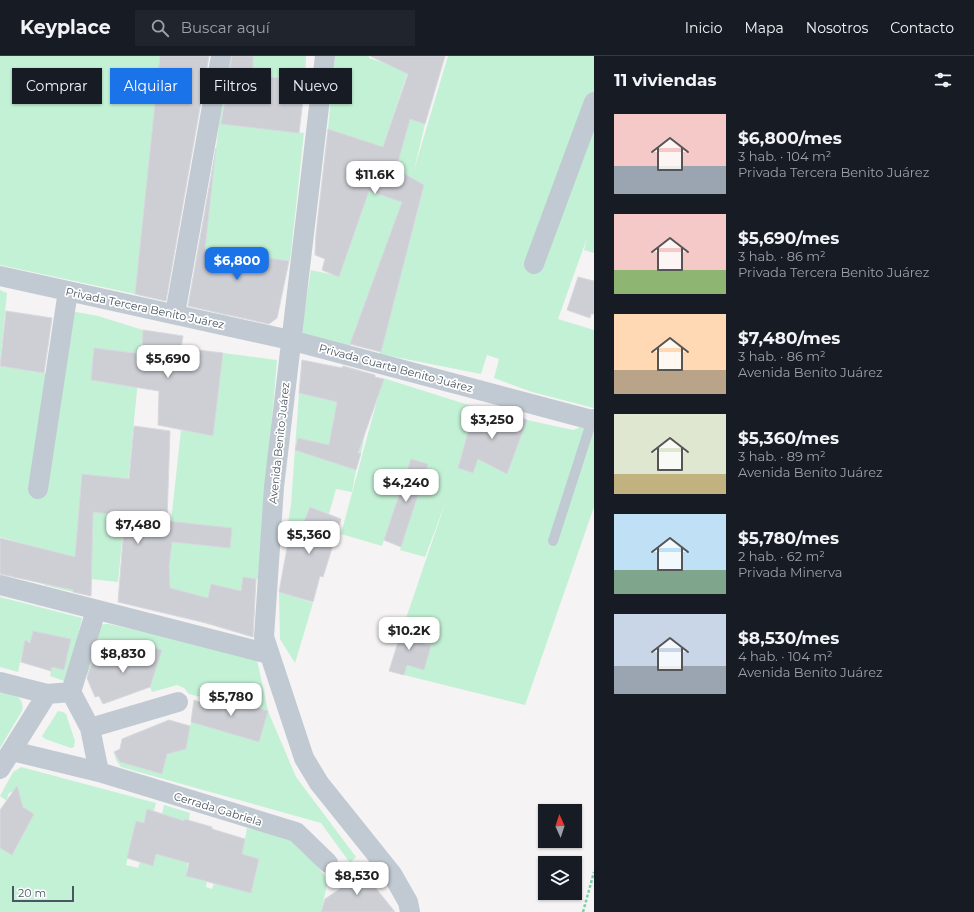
<!DOCTYPE html>
<html lang="es">
<head>
<meta charset="utf-8">
<style>
  :root { --surface:#171b24; --page:#20242c; --text:#f1f3f6; --muted:#9ea1a6; --line:#363941; --accent:#1a73e8 }
  body { margin:0; font-family:Montserrat,sans-serif; background:var(--page); color:var(--text); height:100vh; display:flex; flex-direction:column; font-size:15px; white-space:nowrap }
  * { box-sizing:border-box; margin:0 }
  p { font-size:13px; color:var(--muted) }
  .icon { flex:none; width:22px; height:22px; fill:none; stroke:currentColor; stroke-width:2; stroke-linecap:round; stroke-linejoin:round }
  .map { position:relative; flex:1; overflow:hidden }
  .drawer { display:flex; flex-direction:column; background:var(--surface); width:380px }
  .drawer>* { flex:none }
  .banner { position:absolute; left:12px; top:12px; width:380px; height:36px; display:flex; gap:8px }
  .needle { width:26px; rotate:357deg }
  .tools { position:absolute; left:538px; top:748px; display:grid; gap:8px }
  .tools a { display:grid; place-items:center; width:44px; height:44px; border-radius:0px; background:var(--surface); box-shadow:0 1px 3px #0004; font-size:20px }
  .scale { position:absolute; left:12px; bottom:10px; width:62px; box-sizing:border-box; padding-left:4px; border:2px solid #4a5661; border-top:0; font-size:11px; line-height:14px; white-space:nowrap; color:#4a5661; -webkit-text-stroke:3px #fff; paint-order:stroke }
  .price { position:absolute; translate:-50% -34px; padding:0 9px; border-radius:8px; background:#fff; color:#222; font-size:13px; line-height:26px; filter:drop-shadow(0 1px 2px #0008) }
  .price::after { content:''; position:absolute; left:50%; top:24px; width:12px; height:9px; margin-left:-6px; background:inherit; clip-path:polygon(0 0,100% 0,50% 100%) }
  .price.current { background:var(--accent); color:#fff }
  ul { padding:0; list-style:none }
  li { display:flex; align-items:center; gap:12px; height:100px; padding:0 20px }
  li span { display:grid; place-items:center; flex:none; width:112px; height:80px; border-radius:0px; color:#555 }
  li>.icon { margin-inline-start:auto }
  span .icon { width:48px; height:48px; fill:#fffc; stroke-width:1 }
  li b { font-size:17px }
  h2 { display:flex; justify-content:space-between; align-items:center; height:48px; padding:0 20px; font-size:17px }
  .pill { padding:0 14px; border-radius:0px; background:var(--surface); box-shadow:0 1px 3px #0004; font-size:14px; line-height:36px }
  .pill.current { background:var(--accent); color:#fff }
  header { display:flex; align-items:center; gap:24px; box-sizing:border-box; height:56px; padding:0 20px; background:var(--surface); border-bottom:1px solid var(--line) }
  header strong { font-size:19px }
  nav { display:flex; gap:22px; margin-inline-start:auto; font-size:14px }
  .search { width:280px; height:36px; background:var(--page); display:flex; align-items:center; gap:10px; box-sizing:border-box; padding:0 14px; border-radius:0px; color:var(--muted); font-size:15px }
  main { display:flex; flex:1; min-height:0 }
  .map>svg:first-child { display:block }
  .green { fill:#c3f1d5; fill-rule:evenodd }
  .building { fill:#cdcfd5; stroke:#d7d9de }
  .lines { fill:none; stroke-linecap:round; stroke-linejoin:round }
  .path { stroke:#7ad0a6; stroke-width:2.5; stroke-dasharray:3 2; stroke-linecap:butt }
  .lane { stroke:#c1cad2; stroke-width:10 }
  .street { stroke:#c1cad2; stroke-width:20 }
  .labels { text-anchor:middle; stroke-width:3.5; stroke-linejoin:round; paint-order:stroke }
  .street-label { font-size:11px; fill:#4a5661; stroke:#fff }
</style>
</head>
<body>
<header>
<strong>Keyplace</strong>
<div class="search"><svg class="icon" aria-label="search" viewBox="0 0 24 24"><circle cx="10" cy="10" r="6"/><path d="M15 15l6 6"/></svg>Buscar aquí</div>
<nav><a>Inicio</a><a>Mapa</a><a>Nosotros</a><a>Contacto</a></nav>
</header>
<main>
<div class="map">
<svg width="594" height="856" viewBox="0 0 594 856">
  <rect width="100%" height="100%" fill="#f5f3f3"/>
  <!-- green -->
  <path class="green" d="M0,0H160L135,238L0,209Z
    M230,0H306L305,26L256,18L250,71L304,77L290,205L234,197L227,260L198,252L219,67Z
    M335,0H369V2L408,15L383,91L328,73Z
    M448,0H594V197L584,194L587,182L558,263L594,274V352L532,336L494,322L499,303L487,299L481,318L380,298L424,129L411,122L350,290L300,282L311,214L339,220L369,135L410,63L425,68L414,114Z
    M0,234L7,237L0,306Z
    M65,254L98,260L143,274L118,526L91,523L92,487L77,485L73,536L44,529L50,495L0,481V310L49,318ZM94,292L131,297L129,330L92,324ZM82,418L119,422L115,458L79,453Z
    M223,297L277,304L258,523L243,522L241,535L211,528L208,542L166,531L170,486L230,492L231,472L171,466L181,374L213,380Z
    M383,322L475,351L458,411L472,417L493,356L508,357L492,410L507,418L527,364L573,374L594,366V451L525,649L404,619L407,609L424,614L431,590L400,580L446,445L425,501L400,494L427,408L411,403L382,490L341,478Z
    M299,337L337,346L332,374L365,378L361,397L327,389L324,403L356,414L352,436L336,433L329,458L310,451L300,475L287,473L291,449Z
    M279,536L313,547L295,607L280,583Z
    M0,541L82,562L68,623L64,625L50,620L52,611L64,614L71,583L33,575L30,587L25,585L18,616L0,611Z
    M105,568H109L165,581L257,604L268,655L296,721L356,801L350,807L321,767L121,711L116,704L114,696L120,706L162,718L167,698L185,693L191,666L259,686L268,655L224,640L217,641L213,644L189,638L184,632L177,629L152,636L150,631L161,594L145,590L143,596L118,606L112,596L92,604L96,615L86,619L100,569Z
    M0,635C13,639 25,639 22,655L0,692Z
    M58,655L63,656L66,658L75,685L74,691L71,692L45,683L42,680Z
    M21,711L156,747L154,755L147,753L144,767L136,765L126,809L138,812L140,806L153,810L156,798L166,800L175,762L162,758L164,749L190,757C186,778 190,799 186,820L207,826L206,831L212,833L214,827L251,836L259,803L242,798L247,772L297,785L328,824L321,856H0V792L12,798L34,758L18,748L21,744L19,738L15,736H11L8,738L7,745L0,740L13,716Z"/>
  <!-- building -->
  <path class="building" d="M160,0H209L166,245L135,238Z
    M232,0H253V18L305,26L299,77L221,68Z
    M370,0H445L425,68L410,63L396,113L424,129L381,296L350,288L402,146L369,135L339,221L322,214L325,203L315,199L316,178L328,73L383,91L408,18Z
    M216,92L205,193L289,205L277,262L269,268L188,250Z
    M578,221L594,225V258H591L590,262L567,254Z
    M6,255L52,262L44,317L0,310Z
    M143,274L183,280L181,292L223,297L213,380L158,369L159,335L91,324L94,292L142,298Z
    M302,304L342,312L343,310L375,319V321L384,323L358,397H361L356,414L295,394L298,382L329,389L337,346L299,337Z
    M475,351L507,360L508,357L527,364L507,418L478,403L473,417L458,412Z
    M134,370L170,375L167,465L232,472L230,492L172,486L169,510L170,532L208,542L211,528L241,535L243,521L256,523L253,581L206,567L118,546L125,460L93,456L91,540L73,536V534L0,518V482L75,501L82,418L129,423Z
    M411,403L428,408L401,491L384,484Z
    M310,451L341,463L323,521L320,520L313,546L279,536L288,487L296,476L299,477Z
    M405,564L419,568L414,585L431,590L424,614L407,609L404,619L389,615Z
    M33,575L71,583L64,614L52,611L51,615L21,606L25,584L30,587Z
    M145,590L162,594L150,631L103,648L99,640L95,641L87,622L93,604L112,596L118,606L143,596Z
    M224,640L268,655L259,686L191,666L194,644L208,649L217,641Z
    M169,664L190,670L186,693L167,698L162,718L120,706L114,696L120,693L122,683Z
    M17,730L23,751L34,758L12,799L0,792V754Z
    M147,753L184,765V763L212,771V773L245,783L242,798L259,803L251,837L186,820L189,807L156,798L153,810L127,802L136,765L144,767Z
    M358,810L395,856H321L325,843L347,828L343,821Z"/>
  <g class="lines">
    <!-- path -->
    <path class="path" d="M583,856L594,816"/>
    <!-- lane -->
    <path class="lane" d="M553,485L592,364"/>
    <!-- street -->
    <path class="street" d="M325,0L274,431L264,581L304,702L319,727L392,818L408,846L410,856
      M534,208L594,46
      M0,220L290,284L592,364L594,363
      M175,258L221,0
      M38,433L68,235
      M0,529L269,598
      M0,626L47,638L71,636L90,672L99,716
      M71,636L96,554
      M90,672L178,646
      M12,695L99,716L296,776L328,807
      M0,713L47,638"/>
  </g>
  <g class="labels">
    <!-- street labels -->
    <g class="street-label">
      <text transform="translate(145 252) rotate(12)" y="4">Privada Tercera Benito Juárez</text>
      <text transform="translate(396 312) rotate(15)" y="4">Privada Cuarta Benito Juárez</text>
      <text transform="translate(279 387) rotate(-84)" y="4">Avenida Benito Juárez</text>
      <text transform="translate(218 753) rotate(17)" y="4">Cerrada Gabriela</text>
    </g>
  </g>
</svg>
<div class="tools">
<a><svg class="needle" viewBox="-14 -14 28 28"><path d="M0-13l5 13h-10z" fill="#e53935"/><path d="M0 13l5-13h-10z" fill="#9ea1a6"/></svg></a>
<a><svg class="icon" aria-label="layers" viewBox="0 0 24 24"><path d="M12 4l9 5-9 5-9-5zM3 14l9 5 9-5"/></svg></a>
</div>
<div class="scale">20 m</div>
<b class="price" style="left:375px;top:139px">$11.6K</b>
<b class="price current" style="left:237px;top:225px">$6,800</b>
<b class="price" style="left:168px;top:323px">$5,690</b>
<b class="price" style="left:492px;top:384px">$3,250</b>
<b class="price" style="left:406px;top:447px">$4,240</b>
<b class="price" style="left:138px;top:489px">$7,480</b>
<b class="price" style="left:309px;top:499px">$5,360</b>
<b class="price" style="left:409px;top:595px">$10.2K</b>
<b class="price" style="left:123px;top:618px">$8,830</b>
<b class="price" style="left:231px;top:661px">$5,780</b>
<b class="price" style="left:357px;top:840px">$8,530</b>
<div class="banner">
<a class="pill">Comprar</a>
<a class="pill current">Alquilar</a>
<a class="pill">Filtros</a>
<a class="pill">Nuevo</a>
</div>
</div>
<section class="drawer">
<h2>11 viviendas<svg class="icon" aria-label="filters" viewBox="0 0 24 24"><path d="M4 7h16M4 17h16"/><circle cx="9" cy="7" r="2"/><circle cx="15" cy="17" r="2"/></svg></h2>
<ul>
<li><span style="background:linear-gradient(#f6c9c9 65%,#9aa5b1 0)"><svg class="icon" aria-label="home" viewBox="0 0 24 24"><path d="M3 11l9-7 9 7M6 9v11h12V9"/></svg></span><div><b>$6,800/mes</b><p>3 hab. · 104 m²</p><p>Privada Tercera Benito Juárez</p></div></li>
<li><span style="background:linear-gradient(#f6c9c9 70%,#8fb573 0)"><svg class="icon" aria-label="home" viewBox="0 0 24 24"><path d="M3 11l9-7 9 7M6 9v11h12V9"/></svg></span><div><b>$5,690/mes</b><p>3 hab. · 86 m²</p><p>Privada Tercera Benito Juárez</p></div></li>
<li><span style="background:linear-gradient(#ffd9b3 70%,#b9a48a 0)"><svg class="icon" aria-label="home" viewBox="0 0 24 24"><path d="M3 11l9-7 9 7M6 9v11h12V9"/></svg></span><div><b>$7,480/mes</b><p>3 hab. · 86 m²</p><p>Avenida Benito Juárez</p></div></li>
<li><span style="background:linear-gradient(#dfe7d0 75%,#c2b280 0)"><svg class="icon" aria-label="home" viewBox="0 0 24 24"><path d="M3 11l9-7 9 7M6 9v11h12V9"/></svg></span><div><b>$5,360/mes</b><p>3 hab. · 89 m²</p><p>Avenida Benito Juárez</p></div></li>
<li><span style="background:linear-gradient(#bfe0f5 70%,#7fa58c 0)"><svg class="icon" aria-label="home" viewBox="0 0 24 24"><path d="M3 11l9-7 9 7M6 9v11h12V9"/></svg></span><div><b>$5,780/mes</b><p>2 hab. · 62 m²</p><p>Privada Minerva</p></div></li>
<li><span style="background:linear-gradient(#c9d6e8 65%,#9aa5b1 0)"><svg class="icon" aria-label="home" viewBox="0 0 24 24"><path d="M3 11l9-7 9 7M6 9v11h12V9"/></svg></span><div><b>$8,530/mes</b><p>4 hab. · 104 m²</p><p>Avenida Benito Juárez</p></div></li>
</ul>
</section>
</main>
</body>
</html>
